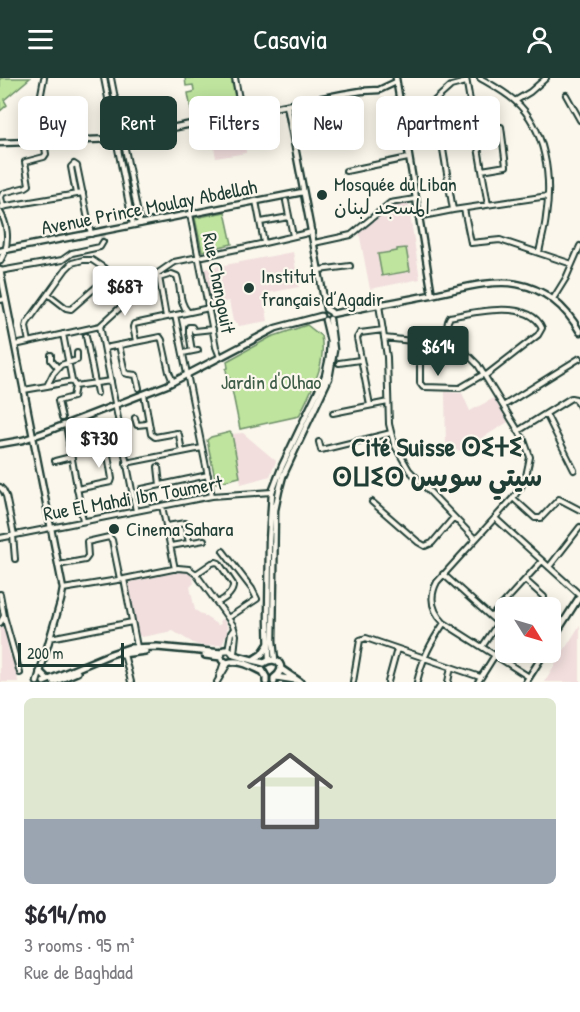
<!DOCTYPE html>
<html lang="en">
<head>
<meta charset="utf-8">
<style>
  :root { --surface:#fff; --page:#f2f2f3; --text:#2b2b33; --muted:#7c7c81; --accent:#1f3d34 }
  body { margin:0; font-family:"Patrick Hand","Playpen Sans Arabic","Noto Sans Tifinagh",sans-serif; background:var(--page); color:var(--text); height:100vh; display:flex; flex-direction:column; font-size:22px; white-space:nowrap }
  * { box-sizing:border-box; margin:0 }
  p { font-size:20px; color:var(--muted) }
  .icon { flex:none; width:33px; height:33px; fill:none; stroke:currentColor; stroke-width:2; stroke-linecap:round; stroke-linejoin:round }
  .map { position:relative; height:604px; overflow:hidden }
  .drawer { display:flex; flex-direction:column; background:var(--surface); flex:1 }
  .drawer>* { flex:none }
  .top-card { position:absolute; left:18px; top:18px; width:544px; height:54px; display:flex; gap:12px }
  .needle { width:39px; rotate:127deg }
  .buttons { position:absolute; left:495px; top:519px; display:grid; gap:12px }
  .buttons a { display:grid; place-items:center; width:66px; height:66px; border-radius:9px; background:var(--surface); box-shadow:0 3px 15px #0003; font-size:30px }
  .scale { position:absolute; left:18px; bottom:15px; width:106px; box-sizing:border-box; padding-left:6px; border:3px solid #1f3d34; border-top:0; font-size:16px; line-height:21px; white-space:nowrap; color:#1f3d34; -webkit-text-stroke:4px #fbf7ec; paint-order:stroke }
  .price { position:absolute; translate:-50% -51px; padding:0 14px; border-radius:6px; background:#fff; color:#222; font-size:20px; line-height:39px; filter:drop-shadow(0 2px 3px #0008) }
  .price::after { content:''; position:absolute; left:50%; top:36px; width:18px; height:14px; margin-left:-9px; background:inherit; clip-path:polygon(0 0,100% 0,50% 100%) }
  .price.selected { background:var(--accent); color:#fff }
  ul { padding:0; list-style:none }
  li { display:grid; align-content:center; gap:12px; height:318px; padding:0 24px }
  li span { display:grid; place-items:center; height:186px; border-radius:9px; color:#555 }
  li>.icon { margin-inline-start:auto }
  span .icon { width:108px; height:108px; fill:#fffc; stroke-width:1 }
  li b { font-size:26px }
  .pill { padding:0 21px; border-radius:9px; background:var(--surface); box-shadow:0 3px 15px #0003; font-size:21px; line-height:54px }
  .pill.selected { background:var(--accent); color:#fff }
  header { display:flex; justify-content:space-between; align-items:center; height:78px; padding:0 24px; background:var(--accent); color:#fff; font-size:27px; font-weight:600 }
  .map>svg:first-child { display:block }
  .built { fill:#f1dedd }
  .green { fill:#bee49e; stroke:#6e9069; stroke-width:1.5 }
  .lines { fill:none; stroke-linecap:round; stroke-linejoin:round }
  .minor-tunnel { stroke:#cfd2c7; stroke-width:4; stroke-dasharray:4 2; stroke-linecap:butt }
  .minor-casing { stroke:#1f3d34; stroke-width:8 }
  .tertiary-casing { stroke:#1f3d34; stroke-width:9 }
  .secondary-casing { stroke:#1f3d34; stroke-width:10 }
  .minor { stroke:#fbf7ec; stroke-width:4 }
  .tertiary { stroke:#fbf7ec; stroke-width:4.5 }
  .secondary { stroke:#fbf7ec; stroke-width:5 }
  .poi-dot { fill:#1f3d34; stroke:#fbf7ec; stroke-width:2 }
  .labels { text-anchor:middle; stroke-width:4.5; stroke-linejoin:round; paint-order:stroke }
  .poi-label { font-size:20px; fill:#1f3d34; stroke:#fbf7ec; text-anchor:start }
  .street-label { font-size:20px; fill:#1f3d34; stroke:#fbf7ec }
  .park-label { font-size:20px; fill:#3f5e49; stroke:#fbf7ec }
  .district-label { font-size:26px; font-weight:bold; fill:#1f3d34; stroke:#fbf7ec }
</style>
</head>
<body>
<header><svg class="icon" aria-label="menu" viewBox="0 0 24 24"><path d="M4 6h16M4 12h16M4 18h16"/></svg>Casavia<svg class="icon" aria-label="person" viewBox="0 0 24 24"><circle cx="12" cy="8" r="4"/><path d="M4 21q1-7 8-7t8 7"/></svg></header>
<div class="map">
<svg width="580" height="604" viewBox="0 0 580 604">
  <rect width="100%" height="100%" fill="#fbf7ec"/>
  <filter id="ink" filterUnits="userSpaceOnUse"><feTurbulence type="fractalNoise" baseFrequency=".0167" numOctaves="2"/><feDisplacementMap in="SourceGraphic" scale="12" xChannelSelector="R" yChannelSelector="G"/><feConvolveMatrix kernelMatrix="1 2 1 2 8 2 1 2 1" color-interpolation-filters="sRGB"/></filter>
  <g filter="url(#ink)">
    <!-- built -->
    <path class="built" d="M243,57L246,75L216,80L213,63Z
      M408,123L420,201L370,211L359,154L392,126Z
      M293,174L299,209L263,216L268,243L239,248L233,243L229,223L211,227L204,191Z
      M445,314L462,315L470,333L494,320L508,344L461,373L446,371Z
      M243,355L276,383L270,398L241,406L232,356Z
      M184,493L190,495L193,500L194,505L190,509L195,532L218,547L221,546L220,542L223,541L226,545L227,549V555L222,567L203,568L195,566L173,553L142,559L138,557L128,507L130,504Z
      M580,547V604H544Z
      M4,549L10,579H15L18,604H0V550Z"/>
    <!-- green -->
    <path class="green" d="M0,0H30L4,22L7,27L0,33Z
      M185,0H231L237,29L200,36L196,35V31L191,32L188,15L193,14L194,12L193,7L186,8Z
      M225,134L232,166L202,173L195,140Z
      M406,170L410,193L382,198L378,176L397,173V171Z
      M307,247L321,258C327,287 311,312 299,338L240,351L229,297H227L226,291L228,290L227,283L271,259Z
      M230,354L232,356L240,399L216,405L207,362L211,359Z"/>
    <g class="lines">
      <!-- minor-tunnel -->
      <path class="minor-tunnel" d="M102,158L103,164"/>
      <defs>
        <path id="minor" d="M104,0L133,147
          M111,0L140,146
          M235,0L242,36
          M466,0L488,127
          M480,0C492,7 505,14 515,23C546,50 552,100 546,139C545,151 541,163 539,175
          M566,17L580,42
          M515,23L530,14L546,0
          M400,27L415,25L421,30
          M450,49L442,51L440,53L453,132
          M403,51L451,8L466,4
          M441,59L475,54
          M32,63L44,0
          M482,92L506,88L501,49
          M346,93L408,80
          M76,116L71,89L74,86L77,88L91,156
          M256,123L264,165
          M286,123L293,158
          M1,129L83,115
          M3,129L1,119L3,115L26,109L29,107L25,84L44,79L46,76L44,63
          M464,131L471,165L500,162L572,186
          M0,134C7,145 9,160 5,173
          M190,136L216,269L220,279
          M418,139L453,132L548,118
          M261,144L289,139
          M314,165L351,157L390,125L415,121
          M319,192L350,188
          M0,193L62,182L72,175L100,169L103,164
          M159,199L166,239
          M159,200L172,196L177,198C181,210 179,225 188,234
          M553,221L566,200L580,168
          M0,222L6,221
          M379,227L387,279L389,346L394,366L409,392L475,461
          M175,237L212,418
          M100,248L136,433
          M63,256L72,303L75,308L111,303
          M86,258L97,315
          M384,260L451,267L465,274L478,287L524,362L530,379L526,398L521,409L513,420L437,504C429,519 432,533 444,545L529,599
          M136,263L133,249L134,246L209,230
          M420,263V305L423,309L460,310L484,296
          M29,264L26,249L27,245L66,191L72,185L83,182H92L104,190L107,195L103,203L71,231L66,230L48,216
          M451,266C448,258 445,246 450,239C474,234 530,221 542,250L538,257L485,298
          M15,267L100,248L158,195L174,184L247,169L312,154
          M119,267L125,295L128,296L136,297L139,310
          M105,270L160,259L162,262L169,294L173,304
          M192,273L189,255V249H192L194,253L213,251
          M183,275L198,272
          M51,277V282L58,290
          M339,285L360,282
          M47,308L72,303
          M24,312L47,308L53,296L61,287L77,282V275
          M144,316L151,356L155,359L177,355L179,357L182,374
          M370,327L357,260L360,255L383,252
          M503,328L580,280
          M333,335L388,324
          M546,336L574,392
          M62,340L58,323L73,319L75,308
          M135,340L137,347L147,346V344
          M66,347L83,443
          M518,353L571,320L576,321L580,329
          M319,364L321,372L391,355
          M69,367L88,364L100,359L121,357
          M55,383L71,379
          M126,385L202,370
          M158,389L160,407
          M0,409L3,412L6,418L14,457
          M77,411L111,404L112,401L105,359
          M142,411L208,397
          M513,420L535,440H541L559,421L580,432
          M372,424L418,464L425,468L432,465L454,439
          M162,428L175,491
          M495,440L580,517
          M167,448L185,445L189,465
          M13,457L15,481
          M0,460L212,418L272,414
          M171,468L204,462
          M223,473L252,511L257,521L228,540
          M58,487L85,482L88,478L87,464L109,459L112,462L120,501
          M549,489L580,449
          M196,496L212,485L216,484L219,485L233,506C234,515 225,521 217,525
          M443,496L491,539
          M124,501L137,569
          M525,502L544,519L543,524L539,530
          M63,511L124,501L178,490L189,491L196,496L233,547L236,557L234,576
          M0,516L4,538L0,545
          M4,538L20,595
          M50,560L132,544
          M482,569L498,545L491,539L542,483
          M228,572L231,555L234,551
          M124,576L131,604
          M219,599L224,584
          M217,604L229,584
          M353,604L360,562L366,560L480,599
          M388,604L397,571
          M417,604C423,579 430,566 444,545
          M448,604L451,589
          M478,604L495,577"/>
        <path id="tertiary" d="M396,0L432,217
          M287,27L326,231L331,234L332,236
          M0,65L116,61L343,16L361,13L379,12L396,4
          M0,173L303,114
          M0,183L5,173
          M0,192L63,511L61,522L37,604
          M332,236C366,229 401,223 435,216C459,211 493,201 517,206C545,211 566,229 580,254
          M0,366L23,362L43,355L167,307L276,250L321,238
          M550,565L580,518
          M269,581L268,541L269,463L272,414L282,388L325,298L329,280L330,263L325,242
          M275,582L273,563L275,432L279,413L283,398L329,300L334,272L330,241
          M526,604L545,574"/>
        <path id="secondary" d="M222,575L224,572H230L234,577L264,585
          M122,576L145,573
          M205,577L221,579
          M221,579L222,582L227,585C239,581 251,588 262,593
          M253,582L262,576L268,567
          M264,585C278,576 288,591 274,600V604
          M281,591L300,604
          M262,592L266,599V604
          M40,594L48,602
          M276,599L295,602
          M44,604L111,576L129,570L157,569L222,575
          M54,604L77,594"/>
      </defs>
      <!-- minor casing -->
      <use href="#minor" class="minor-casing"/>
      <!-- tertiary casing -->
      <use href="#tertiary" class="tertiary-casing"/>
      <!-- secondary casing -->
      <use href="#secondary" class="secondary-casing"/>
      <!-- minor -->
      <use href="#minor" class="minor"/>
      <!-- tertiary -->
      <use href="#tertiary" class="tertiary"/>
      <!-- secondary -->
      <use href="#secondary" class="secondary"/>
    </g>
  </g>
  <!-- markers -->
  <g class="poi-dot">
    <circle cx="322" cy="117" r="6"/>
    <circle cx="249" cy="210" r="6"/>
    <circle cx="114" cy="451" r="6"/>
  </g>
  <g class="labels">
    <!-- poi labels -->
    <g class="poi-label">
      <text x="334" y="113">Mosquée du Liban<tspan x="334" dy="23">المسجد لبنان</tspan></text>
      <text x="261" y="205">Institut<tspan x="261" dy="23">français d’Agadir</tspan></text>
      <text x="126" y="458">Cinema Sahara</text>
    </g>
    <!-- street labels -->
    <g class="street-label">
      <text transform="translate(149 129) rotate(-11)" y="7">Avenue Prince Moulay Abdellah</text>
      <text transform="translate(219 205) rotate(79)" y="7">Rue Changouit</text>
      <text transform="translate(133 420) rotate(-10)" y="7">Rue El Mahdi Ibn Toumert</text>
    </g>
    <!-- park labels -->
    <g class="park-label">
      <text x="271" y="311">Jardin d'Olhao</text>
    </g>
    <!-- district labels -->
    <g class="district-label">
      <text x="437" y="378">Cité Suisse ⵙⵉⵜⵉ<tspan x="437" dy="30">ⵙⵡⵉⵙ سيتي سويس</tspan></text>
    </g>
  </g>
</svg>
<div class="buttons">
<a><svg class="needle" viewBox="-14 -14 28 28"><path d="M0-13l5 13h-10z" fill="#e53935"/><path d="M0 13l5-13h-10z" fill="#7c7c81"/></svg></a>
</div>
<div class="scale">200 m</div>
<b class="price" style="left:125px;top:239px">$687</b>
<b class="price selected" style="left:438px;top:299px">$614</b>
<b class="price" style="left:99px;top:391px">$730</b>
<div class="top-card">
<a class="pill">Buy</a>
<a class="pill selected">Rent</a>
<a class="pill">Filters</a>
<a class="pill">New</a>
<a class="pill">Apartment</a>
</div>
</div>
<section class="drawer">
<ul>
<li><span style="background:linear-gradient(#dfe7d0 65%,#9aa5b1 0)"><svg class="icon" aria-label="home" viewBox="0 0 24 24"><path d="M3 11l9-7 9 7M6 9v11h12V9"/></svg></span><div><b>$614/mo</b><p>3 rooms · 95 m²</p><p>Rue de Baghdad</p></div></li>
</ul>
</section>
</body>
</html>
